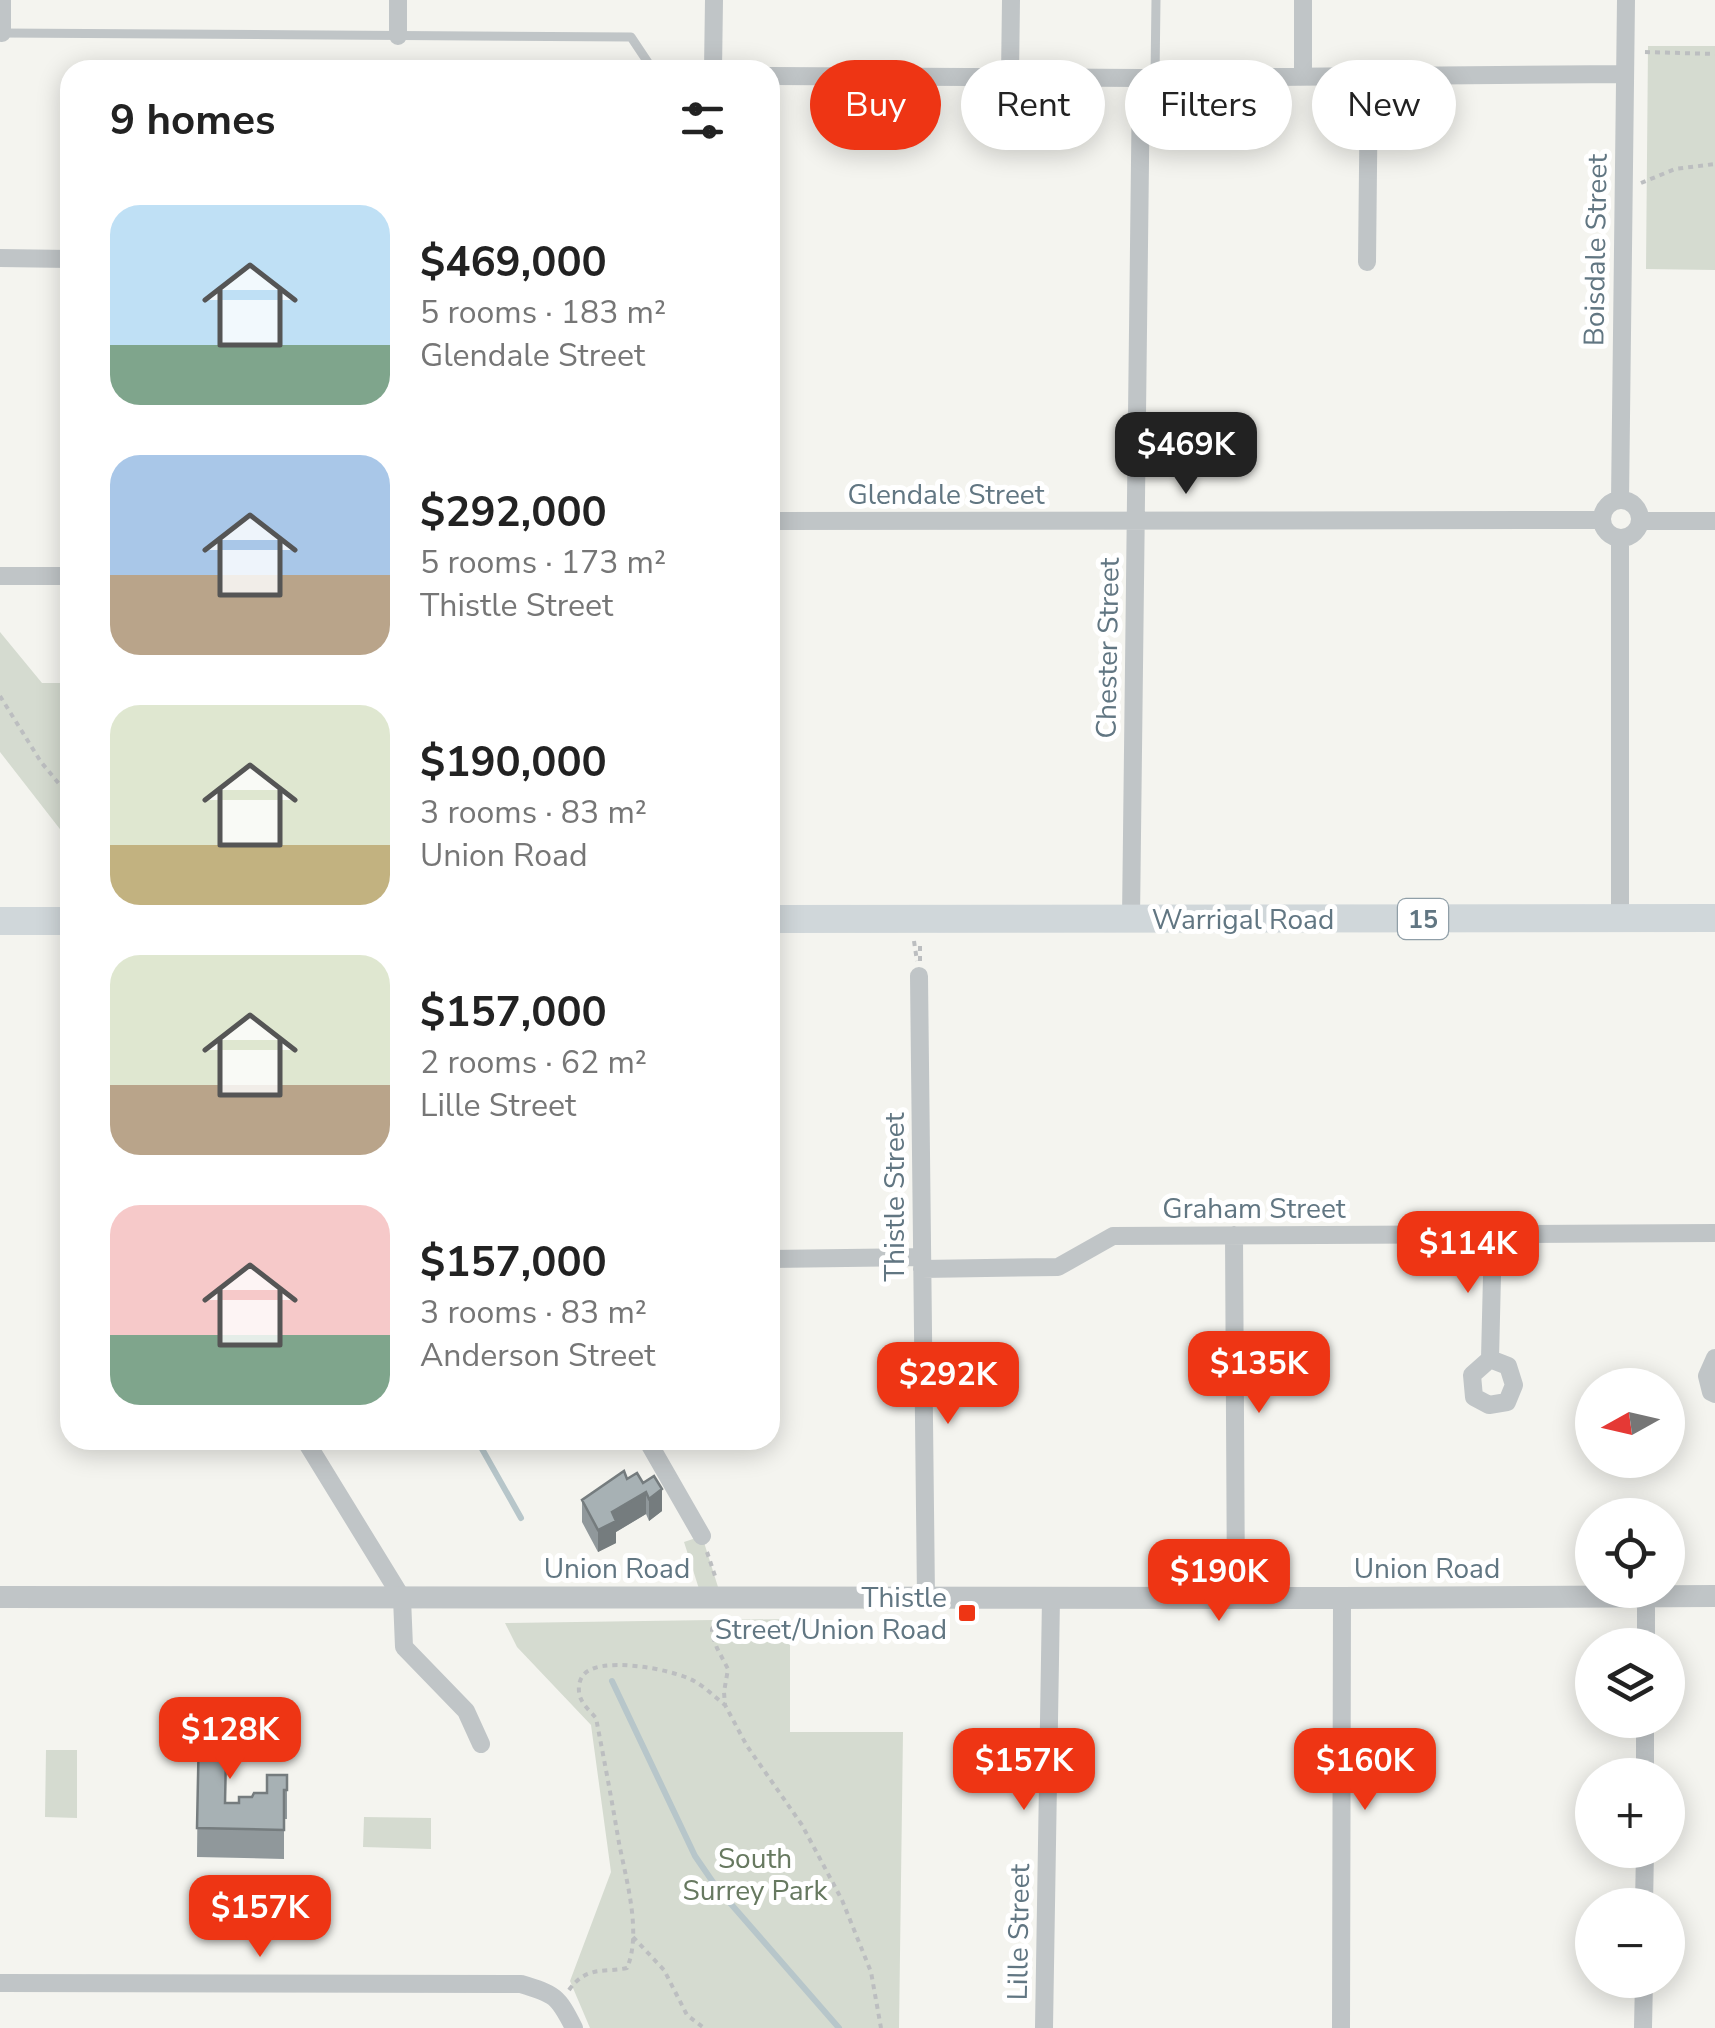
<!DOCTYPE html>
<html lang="en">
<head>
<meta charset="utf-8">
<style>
  :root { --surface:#fff; --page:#f6f6f6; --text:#222; --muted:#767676; --accent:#ee3514 }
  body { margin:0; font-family:"Nunito Sans",sans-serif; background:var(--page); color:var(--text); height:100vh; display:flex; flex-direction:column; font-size:38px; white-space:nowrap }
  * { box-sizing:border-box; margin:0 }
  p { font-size:32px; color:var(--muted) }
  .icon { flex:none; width:55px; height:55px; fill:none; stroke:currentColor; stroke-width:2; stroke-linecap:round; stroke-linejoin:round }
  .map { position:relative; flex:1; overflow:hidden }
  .sheet { position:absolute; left:60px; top:60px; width:720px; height:1390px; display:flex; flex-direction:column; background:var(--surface); border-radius:30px; box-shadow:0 5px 25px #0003 }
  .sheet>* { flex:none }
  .hud { position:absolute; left:810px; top:60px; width:755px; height:90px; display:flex; gap:20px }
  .needle { width:65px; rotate:262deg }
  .buttons { position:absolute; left:1575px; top:1368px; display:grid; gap:20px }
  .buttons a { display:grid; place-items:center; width:110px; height:110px; border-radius:50%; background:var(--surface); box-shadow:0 5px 25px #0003; font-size:50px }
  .price { position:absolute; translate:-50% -85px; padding:0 22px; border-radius:20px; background:var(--accent); color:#fff; font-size:32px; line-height:65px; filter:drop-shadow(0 2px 5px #0008) }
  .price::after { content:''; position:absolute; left:50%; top:60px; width:30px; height:22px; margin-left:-15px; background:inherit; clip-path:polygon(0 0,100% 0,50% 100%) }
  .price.current { background:#222; color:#fff }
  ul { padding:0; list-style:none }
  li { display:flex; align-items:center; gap:30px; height:250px; padding:0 50px }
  li span { display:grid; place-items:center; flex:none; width:280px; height:200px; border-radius:30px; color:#555 }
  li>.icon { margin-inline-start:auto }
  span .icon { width:120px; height:120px; fill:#fffc; stroke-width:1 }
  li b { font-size:42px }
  h2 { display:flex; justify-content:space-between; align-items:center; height:120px; padding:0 50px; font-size:42px }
  .chip { padding:0 35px; border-radius:45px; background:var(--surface); box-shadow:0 5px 25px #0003; font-size:35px; line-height:90px }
  .chip.current { background:var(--accent); color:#fff }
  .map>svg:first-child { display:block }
  .green { fill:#d5dbd0 }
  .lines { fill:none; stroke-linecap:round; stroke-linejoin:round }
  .stream { stroke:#b7c6ca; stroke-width:6 }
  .path { stroke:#bcbec0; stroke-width:4; stroke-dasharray:5 5; stroke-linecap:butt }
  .service { stroke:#c0c5c7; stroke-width:9 }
  .minor { stroke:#c0c5c7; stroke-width:18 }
  .tertiary { stroke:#c0c5c7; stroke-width:22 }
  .primary { stroke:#d0d7da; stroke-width:28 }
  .wall { fill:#90989b }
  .shaded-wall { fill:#757c7e }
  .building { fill:#a7b1b4; stroke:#757c7e; stroke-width:2.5 }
  .poi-dot { fill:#ee3514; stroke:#fff; stroke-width:4 }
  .labels { text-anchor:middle; stroke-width:10; stroke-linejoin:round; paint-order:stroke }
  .shield { fill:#fff; stroke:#909fa8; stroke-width:2.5 }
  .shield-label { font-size:25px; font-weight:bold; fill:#617682 }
  .street-label { font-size:28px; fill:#617682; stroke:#fff }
  .poi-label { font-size:28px; fill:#617682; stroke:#fff; text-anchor:end }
  .park-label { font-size:28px; fill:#677960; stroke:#fff }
</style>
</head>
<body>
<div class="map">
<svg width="1715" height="2028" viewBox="0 0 1715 2028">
  <rect width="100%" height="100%" fill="#f4f4ef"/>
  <!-- green -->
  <path class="green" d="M1648,46H1715V270L1646,269Z
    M0,597V632L42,683H70V842L0,752Z
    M702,1536L718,1587L700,1592L684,1542Z
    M790,1619V1732H903L899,2028H590L570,1981L611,1872L591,1725L517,1647L505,1623Z
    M46,1750H77V1818L45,1817Z
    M364,1817L431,1818V1849L363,1847Z"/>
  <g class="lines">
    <!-- stream -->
    <path class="stream" d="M477,1440L521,1518
      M612,1681L695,1856L717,1888L839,2028"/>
    <!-- path -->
    <path class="path" d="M1645,52L1715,54
      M1641,183L1675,169L1715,164
      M0,696L41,762L70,797
      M914,941L917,961
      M920,961V941
      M707,1552L715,1576
      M719,1619L712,1629V1634L717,1648L728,1669L724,1692L725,1705L747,1746L802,1825L842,1900L871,1972L881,2028
      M633,1937L664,1970L687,2015L704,2028
      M569,1990C587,1965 604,1973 627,1968C642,1933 626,1879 619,1843C612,1801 604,1759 596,1718C591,1712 584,1706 581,1699C578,1693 578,1683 582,1677C595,1654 673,1669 694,1681C705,1687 715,1697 725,1705"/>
    <!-- service -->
    <path class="service" d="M2,33L631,37L653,70
      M1155,77L1156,0"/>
    <!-- minor -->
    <path class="minor" d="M398,0V36
      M2,33V0
      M713,70L714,0
      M1303,75V0
      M770,76L1141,78L1625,74
      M1010,76L1011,0
      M0,258L70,259
      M1367,262L1369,76
      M1602 519a19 19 0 1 1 38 0a19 19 0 1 1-38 0Z
      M1620,500L1626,0
      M770,521L1602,520
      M1640,521H1715
      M0,576H70
      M1620,918V539
      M1131,919L1141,78
      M919,976L926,1597
      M1234,1235L1236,1597
      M770,1259L922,1257
      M922,1269L1058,1267L1113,1236L1715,1233
      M1715,1358L1707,1376L1711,1392L1715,1394
      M1490,1359L1508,1366L1514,1385L1507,1402L1489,1405L1474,1397L1472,1375L1490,1359L1493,1234
      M305,1440L402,1598L404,1647L466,1711L481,1744
      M647,1440L702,1536
      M1646,1645V1597
      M1645,1775V1720
      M1644,1905L1645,1850
      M0,1983L521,1984C555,1994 558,1996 574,2028
      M1044,2028L1051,1598
      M1341,2028L1342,1598
      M1643,2028L1644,1980"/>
    <!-- tertiary -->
    <path class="tertiary" d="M0,1597L1342,1598L1715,1596"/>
    <!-- primary -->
    <path class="primary" d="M770,919L1715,918
      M0,921H70"/>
  </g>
  <!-- wall -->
  <path class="wall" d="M627,1479L643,1483L662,1511L649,1521L646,1514L616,1532V1543L598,1552L582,1522V1500Z
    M192,1706L225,1803H239L252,1797L267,1793L287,1775V1819H284V1859L197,1857L198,1758H192Z"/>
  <!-- shaded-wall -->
  <path class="shaded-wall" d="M662,1489V1511L649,1521V1499Z
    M646,1492V1514L616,1532V1543L598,1552V1530L612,1512Z"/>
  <!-- building -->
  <path class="building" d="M624,1471L627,1479L637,1473L643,1483L654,1476L662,1489L649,1499L646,1492L612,1512L616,1521L598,1530L582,1500Z
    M192,1706L227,1707L225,1803H239V1797H252L254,1793H267V1775H287V1790H284V1830L197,1828L199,1729H192Z"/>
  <!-- markers -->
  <rect class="poi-dot" x="957" y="1603" width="20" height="20" rx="5"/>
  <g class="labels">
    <!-- shield labels -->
    <rect class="shield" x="1398" y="899" width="50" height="40" rx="8"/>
    <g class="shield-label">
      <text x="1423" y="928">15</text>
    </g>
    <!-- street labels -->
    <g class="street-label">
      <text transform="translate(1595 250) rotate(-89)" y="10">Boisdale Street</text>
      <text x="946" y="504">Glendale Street</text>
      <text transform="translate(1107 648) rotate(-89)" y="10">Chester Street</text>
      <text x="1243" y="929">Warrigal Road</text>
      <text transform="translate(894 1197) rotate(-90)" y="10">Thistle Street</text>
      <text x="1254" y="1218">Graham Street</text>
      <text x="617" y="1578">Union Road</text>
      <text x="1427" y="1578">Union Road</text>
      <text transform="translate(1018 1932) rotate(-89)" y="10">Lille Street</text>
    </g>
    <!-- poi labels -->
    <g class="poi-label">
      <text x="947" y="1607">Thistle<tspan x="947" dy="32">Street/Union Road</tspan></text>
    </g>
    <!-- park labels -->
    <g class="park-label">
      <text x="755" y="1868">South<tspan x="755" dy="32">Surrey Park</tspan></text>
    </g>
  </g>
</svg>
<div class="buttons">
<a><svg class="needle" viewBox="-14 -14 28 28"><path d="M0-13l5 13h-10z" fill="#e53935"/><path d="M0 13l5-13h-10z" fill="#767676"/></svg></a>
<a><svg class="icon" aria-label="locate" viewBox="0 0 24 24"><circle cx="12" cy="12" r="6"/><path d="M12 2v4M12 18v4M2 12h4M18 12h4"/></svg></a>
<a><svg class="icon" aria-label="layers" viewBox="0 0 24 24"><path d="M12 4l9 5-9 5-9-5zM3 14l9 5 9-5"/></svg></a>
<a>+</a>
<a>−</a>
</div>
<b class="price current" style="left:1186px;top:497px">$469K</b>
<b class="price" style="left:1468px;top:1296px">$114K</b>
<b class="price" style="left:1259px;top:1416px">$135K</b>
<b class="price" style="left:948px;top:1427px">$292K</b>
<b class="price" style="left:1219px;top:1624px">$190K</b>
<b class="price" style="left:230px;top:1782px">$128K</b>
<b class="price" style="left:1024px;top:1813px">$157K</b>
<b class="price" style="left:1365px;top:1813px">$160K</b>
<b class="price" style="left:260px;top:1960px">$157K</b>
<div class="hud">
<a class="chip current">Buy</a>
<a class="chip">Rent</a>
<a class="chip">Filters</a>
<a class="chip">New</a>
</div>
<section class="sheet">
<h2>9 homes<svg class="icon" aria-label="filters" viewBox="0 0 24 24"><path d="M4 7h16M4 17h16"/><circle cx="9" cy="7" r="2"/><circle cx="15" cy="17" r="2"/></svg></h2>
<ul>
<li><span style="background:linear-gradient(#bfe0f5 70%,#7fa58c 0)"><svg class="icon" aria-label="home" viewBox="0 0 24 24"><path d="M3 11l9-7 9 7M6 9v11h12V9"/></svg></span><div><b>$469,000</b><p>5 rooms · 183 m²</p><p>Glendale Street</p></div></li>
<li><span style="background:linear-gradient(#a9c7e8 60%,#b9a48a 0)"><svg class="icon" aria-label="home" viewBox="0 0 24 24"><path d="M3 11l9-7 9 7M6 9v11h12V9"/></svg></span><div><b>$292,000</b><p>5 rooms · 173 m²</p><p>Thistle Street</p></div></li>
<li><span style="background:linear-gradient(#dfe7d0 70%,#c2b280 0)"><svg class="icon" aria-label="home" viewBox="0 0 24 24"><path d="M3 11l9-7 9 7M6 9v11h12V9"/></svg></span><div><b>$190,000</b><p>3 rooms · 83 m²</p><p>Union Road</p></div></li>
<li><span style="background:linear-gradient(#dfe7d0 65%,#b9a48a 0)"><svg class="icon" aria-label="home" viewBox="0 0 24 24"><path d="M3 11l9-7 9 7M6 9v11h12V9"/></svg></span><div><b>$157,000</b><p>2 rooms · 62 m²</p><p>Lille Street</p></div></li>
<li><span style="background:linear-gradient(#f6c9c9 65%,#7fa58c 0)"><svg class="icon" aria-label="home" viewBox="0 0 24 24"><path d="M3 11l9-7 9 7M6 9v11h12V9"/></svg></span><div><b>$157,000</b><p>3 rooms · 83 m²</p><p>Anderson Street</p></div></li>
</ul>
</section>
</div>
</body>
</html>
